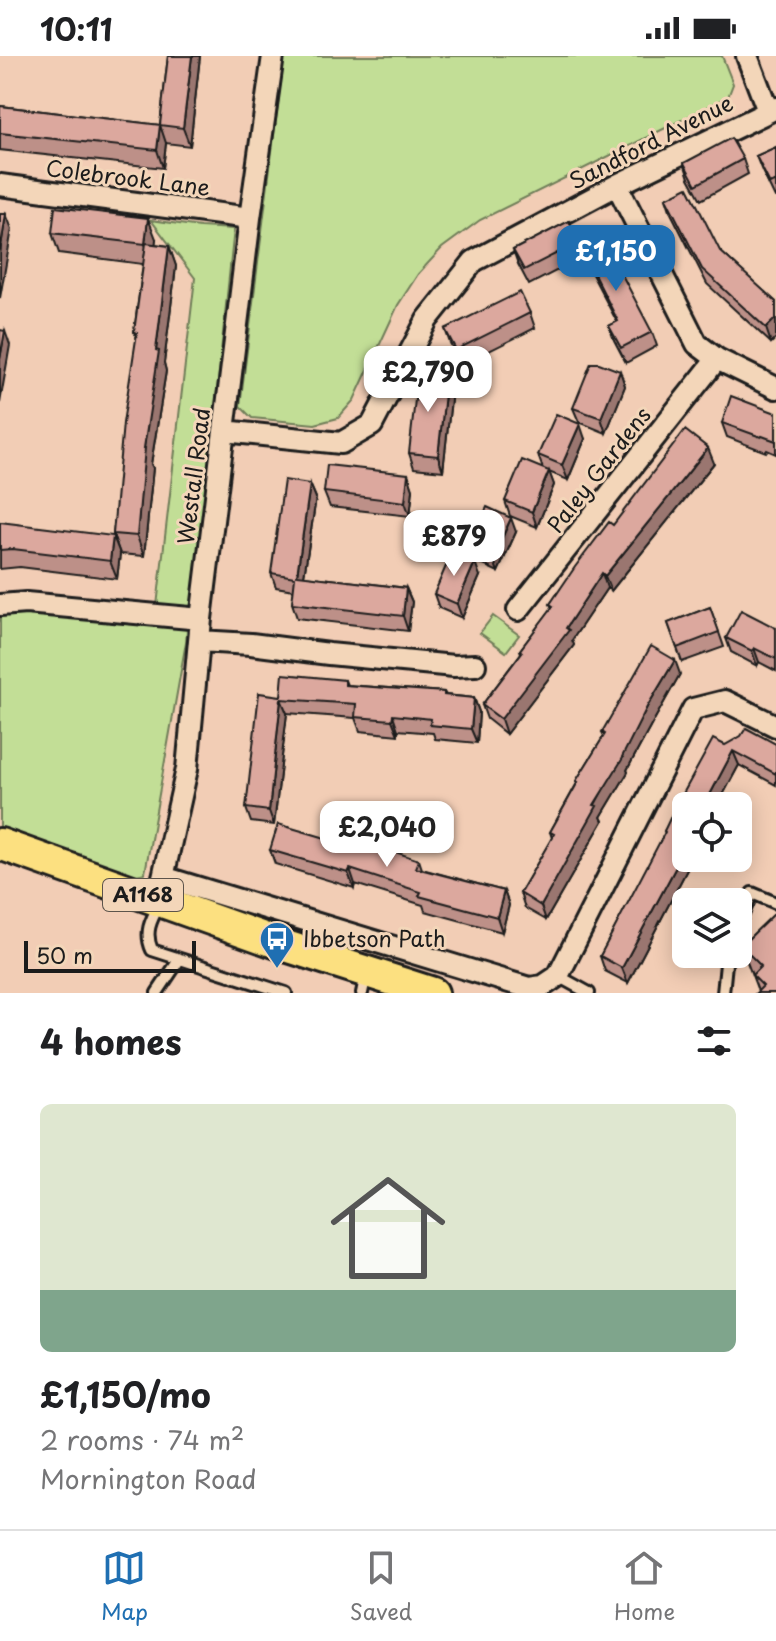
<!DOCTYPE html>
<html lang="en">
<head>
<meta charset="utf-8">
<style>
  :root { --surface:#fff; --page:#f6f6f6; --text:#202124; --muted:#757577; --line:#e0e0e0; --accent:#1f6fb2 }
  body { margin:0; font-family:"Playpen Sans",sans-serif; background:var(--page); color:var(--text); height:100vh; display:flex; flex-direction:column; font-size:30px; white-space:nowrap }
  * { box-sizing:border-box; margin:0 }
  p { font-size:26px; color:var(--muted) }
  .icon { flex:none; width:44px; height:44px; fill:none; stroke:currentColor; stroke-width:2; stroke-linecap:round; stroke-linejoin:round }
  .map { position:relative; height:937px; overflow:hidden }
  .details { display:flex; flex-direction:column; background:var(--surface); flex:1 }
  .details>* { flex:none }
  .buttons { position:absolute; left:672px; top:736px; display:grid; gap:16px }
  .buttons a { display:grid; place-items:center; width:80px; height:80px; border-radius:12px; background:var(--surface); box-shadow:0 4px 20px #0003; font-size:40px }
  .scale { position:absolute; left:24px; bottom:20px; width:172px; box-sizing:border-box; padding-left:8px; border:4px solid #1c1c1c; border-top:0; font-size:22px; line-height:28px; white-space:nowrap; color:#1c1c1c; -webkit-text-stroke:6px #f3d6b9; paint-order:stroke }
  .price { position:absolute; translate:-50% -68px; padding:0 18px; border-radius:16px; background:#fff; color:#222; font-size:26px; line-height:52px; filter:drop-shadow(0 2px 4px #0008) }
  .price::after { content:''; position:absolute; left:50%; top:48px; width:24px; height:18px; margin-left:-12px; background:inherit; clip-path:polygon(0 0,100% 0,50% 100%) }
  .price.active { background:var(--accent); color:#fff }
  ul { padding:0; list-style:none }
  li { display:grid; align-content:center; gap:16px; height:424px; padding:0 40px }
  li span { display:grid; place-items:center; height:248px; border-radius:12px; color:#555 }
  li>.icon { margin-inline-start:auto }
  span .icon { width:144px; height:144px; fill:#fffc; stroke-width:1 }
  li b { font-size:34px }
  h2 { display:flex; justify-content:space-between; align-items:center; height:96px; padding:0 40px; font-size:34px }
  .status { display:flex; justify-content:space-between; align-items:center; height:56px; padding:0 40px; background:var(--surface); direction:ltr }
  .status svg { height:22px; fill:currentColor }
  .dock { display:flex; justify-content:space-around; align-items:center; height:112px; border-top:2px solid var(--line); background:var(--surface); font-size:22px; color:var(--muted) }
  .dock a { display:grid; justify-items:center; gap:4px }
  .dock .active { color:var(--accent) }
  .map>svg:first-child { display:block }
  .green { fill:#c2de96; stroke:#6f7d59; stroke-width:2 }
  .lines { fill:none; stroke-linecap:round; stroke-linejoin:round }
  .service-casing { stroke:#1c1c1c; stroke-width:16 }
  .minor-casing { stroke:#1c1c1c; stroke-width:26 }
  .primary-casing { stroke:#1c1c1c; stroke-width:36 }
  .service { stroke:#f3d6b9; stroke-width:10 }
  .minor { stroke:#f3d6b9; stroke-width:20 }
  .primary { stroke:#fce080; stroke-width:30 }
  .wall { fill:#bd9088; stroke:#1c1c1c; stroke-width:2 }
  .shaded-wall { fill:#9a766f; stroke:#1c1c1c; stroke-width:2 }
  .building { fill:#dca89e; stroke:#1c1c1c; stroke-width:2 }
  .labels { text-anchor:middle; stroke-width:6; stroke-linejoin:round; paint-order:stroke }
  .shield { fill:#f3d6b9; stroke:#5c544b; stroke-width:2 }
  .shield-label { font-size:20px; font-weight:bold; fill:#1c1c1c }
  .street-label { font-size:22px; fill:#1c1c1c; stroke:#f3d6b9 }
  .poi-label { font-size:22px; fill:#1c1c1c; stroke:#f3d6b9; text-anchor:start }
</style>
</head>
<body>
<div class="status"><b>10:11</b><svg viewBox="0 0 49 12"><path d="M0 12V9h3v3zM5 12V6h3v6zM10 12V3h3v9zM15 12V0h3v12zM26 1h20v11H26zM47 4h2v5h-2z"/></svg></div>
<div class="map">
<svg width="776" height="937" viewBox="0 0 776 937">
  <rect width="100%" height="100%" fill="#f2cdb5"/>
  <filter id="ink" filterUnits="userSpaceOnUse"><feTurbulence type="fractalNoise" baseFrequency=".0125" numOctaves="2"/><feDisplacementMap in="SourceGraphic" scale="16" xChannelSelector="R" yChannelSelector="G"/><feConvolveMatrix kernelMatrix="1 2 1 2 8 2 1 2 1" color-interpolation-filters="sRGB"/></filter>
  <g filter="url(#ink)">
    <!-- green -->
    <path class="green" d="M284,0H722L733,28L728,41L480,164L442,192L418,218L398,249L354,344L338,362L315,368L252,362L240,350Z
      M151,164L200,171L234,173L194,553L157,550L195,222Z
      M0,549L188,562L186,586L145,817L116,824L0,778Z
      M493,560L519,579L506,596L480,577Z"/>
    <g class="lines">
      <defs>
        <path id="service" d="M160,847C151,864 144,876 152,894L286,937
          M738,870L752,837L776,847
          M558,920L589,937
          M157,937L179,904
          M362,937L366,918
          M723,937L727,898"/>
        <path id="minor" d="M747,0L768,55
          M0,129L250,162
          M617,129L697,288L717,303L776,332
          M224,375L341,387L372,369L427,264L474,205L617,129L776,52
          M0,549L26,547L201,563
          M518,554L717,303
          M199,585L251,588L329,598L454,610L475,609
          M163,821L529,932L543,930L558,920L693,653L725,645L776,670
          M158,844L187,713L201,563L250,162L273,0"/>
        <path id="primary" d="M0,788L286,890L433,937"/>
      </defs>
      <!-- service casing -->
      <use href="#service" class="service-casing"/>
      <!-- minor casing -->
      <use href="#minor" class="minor-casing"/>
      <!-- primary casing -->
      <use href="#primary" class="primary-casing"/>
      <!-- service -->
      <use href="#service" class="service"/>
      <!-- minor -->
      <use href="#minor" class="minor"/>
      <!-- primary -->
      <use href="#primary" class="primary"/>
    </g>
    <!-- wall -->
    <path class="wall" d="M168,0H200L190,90L166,87L163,112L0,94V50L160,69Z
      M776,91V142H775L762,115L756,100Z
      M743,103L748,118L701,144L689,122L684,107Z
      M666,142L720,195L776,246V282L771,287L707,228L671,157Z
      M569,165L580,187L652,276L657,290L626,307L614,284L609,270L617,266L583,201L529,229L518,208L513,194Z
      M52,177L156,183L155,188L169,190L176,210L164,307L166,315L151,408L153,412L144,500L120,498L113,478L137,282L134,276L143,208L59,197Z
      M530,257L535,272L461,309L450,287L445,273Z
      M620,315L625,330L606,377L579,366L573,352Z
      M447,320L452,334L443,415L414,412L409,397Z
      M776,357V398L767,394L766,396L727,381L722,367Z
      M585,383L568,424L549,416L554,429L537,471L510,460L505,445L543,413L538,399Z
      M714,407L611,535L607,532L572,584L574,589L506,678L487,663L482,649L521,597L520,594L552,552L550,548L613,469Z
      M408,418L413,433L410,460L330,451L324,436Z
      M310,428L316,442L304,520L406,532L412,546L408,575L297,562L292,547L294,534L276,531L271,517Z
      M0,466L120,498L117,523L20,511L0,513Z
      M516,476L498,516L475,505L469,491Z
      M480,520L462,562L439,552L434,538Z
      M710,551L724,591L682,606L668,567Z
      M776,572V615L759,606L757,610L731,596L726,582Z
      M680,618L653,666L627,714L628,716L601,761L603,765L546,864L525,852L520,837L552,782L550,776L577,727L576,725L604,680L602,676Z
      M345,624L347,629L444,636L446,639L474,642L479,656L477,687L435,683L433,677L398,674V679L360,675L355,662L287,657L274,769L251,766L246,752L281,640Z
      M776,688V729L739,709L717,750H686V802H693L628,927L605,915L600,900L665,778L664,775L725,689Z
      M270,794L370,795L419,804L422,813L504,835L509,849L502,876L425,855L423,849L355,828L354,832L275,808Z
      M694,802H709L706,808Z
      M776,856V937L758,935L741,890Z"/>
    <!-- shaded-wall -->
    <path class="shaded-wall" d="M192,0H200L190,90L183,72Z
      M160,69L166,87L163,112L157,94Z
      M6,158L12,173L0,242V197Z
      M148,162L156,183L153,209L145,188Z
      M169,190L176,210L164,307L166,315L151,408L153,412L144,500L137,480L144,392Z
      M776,262V282L771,287L766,272Z
      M5,275L10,289L0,347V303Z
      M620,315L625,330L606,377L601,362Z
      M447,320L452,334L443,415L438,400Z
      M580,368L585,383L568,424L562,409Z
      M708,392L714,407L611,535L605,520Z
      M549,415L554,429L537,471L532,456Z
      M408,418L413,433L410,460L405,446Z
      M310,428L316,442L302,533L297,519Z
      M511,462L516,476L498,516L493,502Z
      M113,480L120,498L117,523L110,505Z
      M475,506L480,520L462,562L457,548Z
      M602,517L607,532L572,584L574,589L506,678L501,663L566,572Z
      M406,532L412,546L408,575L403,560Z
      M754,592L759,606L757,610L752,595Z
      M675,604L680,618L653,666L627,714L628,716L601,761L603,765L546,864L541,850L647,651Z
      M474,642L479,656L477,687L471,673Z
      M281,643L287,657L274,769L269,755Z
      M393,659L398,674V679L392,664Z
      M733,695L739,709L717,750H704Z
      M686,792V802H693L628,927L622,912Z
      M350,813L355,828L354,832L348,817Z
      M504,835L509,849L502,876L497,861Z"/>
    <!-- building -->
    <path class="building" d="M168,0H192L183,72L160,69L157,94L0,77V50L160,69Z
      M731,82L743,103L696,129L684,107Z
      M776,91V125L770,128L756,100Z
      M688,131L720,195L776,246V262L766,272L702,213L666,142Z
      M55,151L148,162L145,188L52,177Z
      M0,158H6L0,197Z
      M569,165L579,186L524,214L513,194Z
      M600,177L652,276L621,292L609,270L618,265L579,188Z
      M146,187L169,190L156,294L159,295L144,392H145L137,480L113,478L123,367L137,277L134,276Z
      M520,236L530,257L456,294L445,273Z
      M0,274L5,275L0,303Z
      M591,307H599L620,315L601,362L573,352Z
      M418,317L447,320L438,400L409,397Z
      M731,340L776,357V385L762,380L761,381L722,367Z
      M556,358L580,368L562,409L538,399Z
      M685,374L708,392L605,520L602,517L566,572L569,574L501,663L482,649L522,596L520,594L553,550L550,548L575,511L609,466L613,469Z
      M522,404L549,415L532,456L505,445Z
      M327,409L408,418L405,446L324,436Z
      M284,424L310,428L297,519L406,532L403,560L292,547L295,521L271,517Z
      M487,451L511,462L493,502L469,491Z
      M0,466L113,480L110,505L13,493L0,494Z
      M452,496L475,506L457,548L434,538Z
      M710,551L719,576L677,592L668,567Z
      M741,554L776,572V603L754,592L752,595L726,582Z
      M651,590L675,604L647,651L622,701L623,702L594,749L597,750L541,850L520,837L554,778L550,776L578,726L576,725L605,678L602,676Z
      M283,618L345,624V629L444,636V639L474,642L471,673L430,669L431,663L393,659L392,664L355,661L356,648L281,643L269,755L246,752L259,637L281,640Z
      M746,672L776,688V718L733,695L704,750H686V792L622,912L600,900L665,776L664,775L673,756L713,683L725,689L741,680Z
      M278,768L370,795L372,788L419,804L416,812L504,835L497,861L419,840L421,836L350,813L348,817L270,794Z
      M776,856V937H756L763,930L752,919L761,910L741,890Z"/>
  </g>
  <!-- icons -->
  <defs>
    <symbol id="bus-pin" viewBox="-11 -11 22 30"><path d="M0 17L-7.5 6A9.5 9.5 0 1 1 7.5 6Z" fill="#1f6fb2" stroke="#f3d6b9"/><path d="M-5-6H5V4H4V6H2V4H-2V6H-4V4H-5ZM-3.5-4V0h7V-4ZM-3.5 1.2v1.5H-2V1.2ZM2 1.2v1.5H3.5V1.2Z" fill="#fff"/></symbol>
  </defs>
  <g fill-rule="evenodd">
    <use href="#bus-pin" x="257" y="863" width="40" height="54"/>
  </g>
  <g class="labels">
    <!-- shield labels -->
    <rect class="shield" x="103" y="823" width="80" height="32" rx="6"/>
    <g class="shield-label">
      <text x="143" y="846">A1168</text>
    </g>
    <!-- street labels -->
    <g class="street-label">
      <text transform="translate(651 86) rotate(-27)" y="8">Sandford Avenue</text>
      <text transform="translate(128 122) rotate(7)" y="8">Colebrook Lane</text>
      <text transform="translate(599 414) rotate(-52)" y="8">Paley Gardens</text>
      <text transform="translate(194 420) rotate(-83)" y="8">Westall Road</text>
    </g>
    <!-- poi labels -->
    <g class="poi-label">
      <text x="303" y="891">Ibbetson Path</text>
    </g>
  </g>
</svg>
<div class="buttons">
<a><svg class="icon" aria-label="locate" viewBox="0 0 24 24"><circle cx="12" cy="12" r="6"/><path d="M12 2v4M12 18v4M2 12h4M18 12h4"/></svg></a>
<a><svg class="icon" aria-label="layers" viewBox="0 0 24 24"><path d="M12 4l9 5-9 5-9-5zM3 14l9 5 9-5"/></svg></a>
</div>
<div class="scale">50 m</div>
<b class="price active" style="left:616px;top:237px">£1,150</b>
<b class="price" style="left:428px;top:358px">£2,790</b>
<b class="price" style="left:454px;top:522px">£879</b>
<b class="price" style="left:387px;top:813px">£2,040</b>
</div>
<section class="details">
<h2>4 homes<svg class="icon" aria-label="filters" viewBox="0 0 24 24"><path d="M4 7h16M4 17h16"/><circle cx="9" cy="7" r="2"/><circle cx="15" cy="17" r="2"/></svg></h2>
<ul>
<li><span style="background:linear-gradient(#dfe7d0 75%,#7fa58c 0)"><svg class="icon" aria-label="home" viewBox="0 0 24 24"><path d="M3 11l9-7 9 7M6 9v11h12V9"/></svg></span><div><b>£1,150/mo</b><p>2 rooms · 74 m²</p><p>Mornington Road</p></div></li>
</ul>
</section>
<nav class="dock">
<a class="active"><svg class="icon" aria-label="map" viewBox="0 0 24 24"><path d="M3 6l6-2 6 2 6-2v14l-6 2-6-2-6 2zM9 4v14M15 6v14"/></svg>Map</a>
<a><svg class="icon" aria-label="saved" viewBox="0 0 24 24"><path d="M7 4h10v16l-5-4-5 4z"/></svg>Saved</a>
<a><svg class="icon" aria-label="home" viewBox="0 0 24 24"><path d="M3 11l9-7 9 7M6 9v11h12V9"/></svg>Home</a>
</nav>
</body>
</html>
